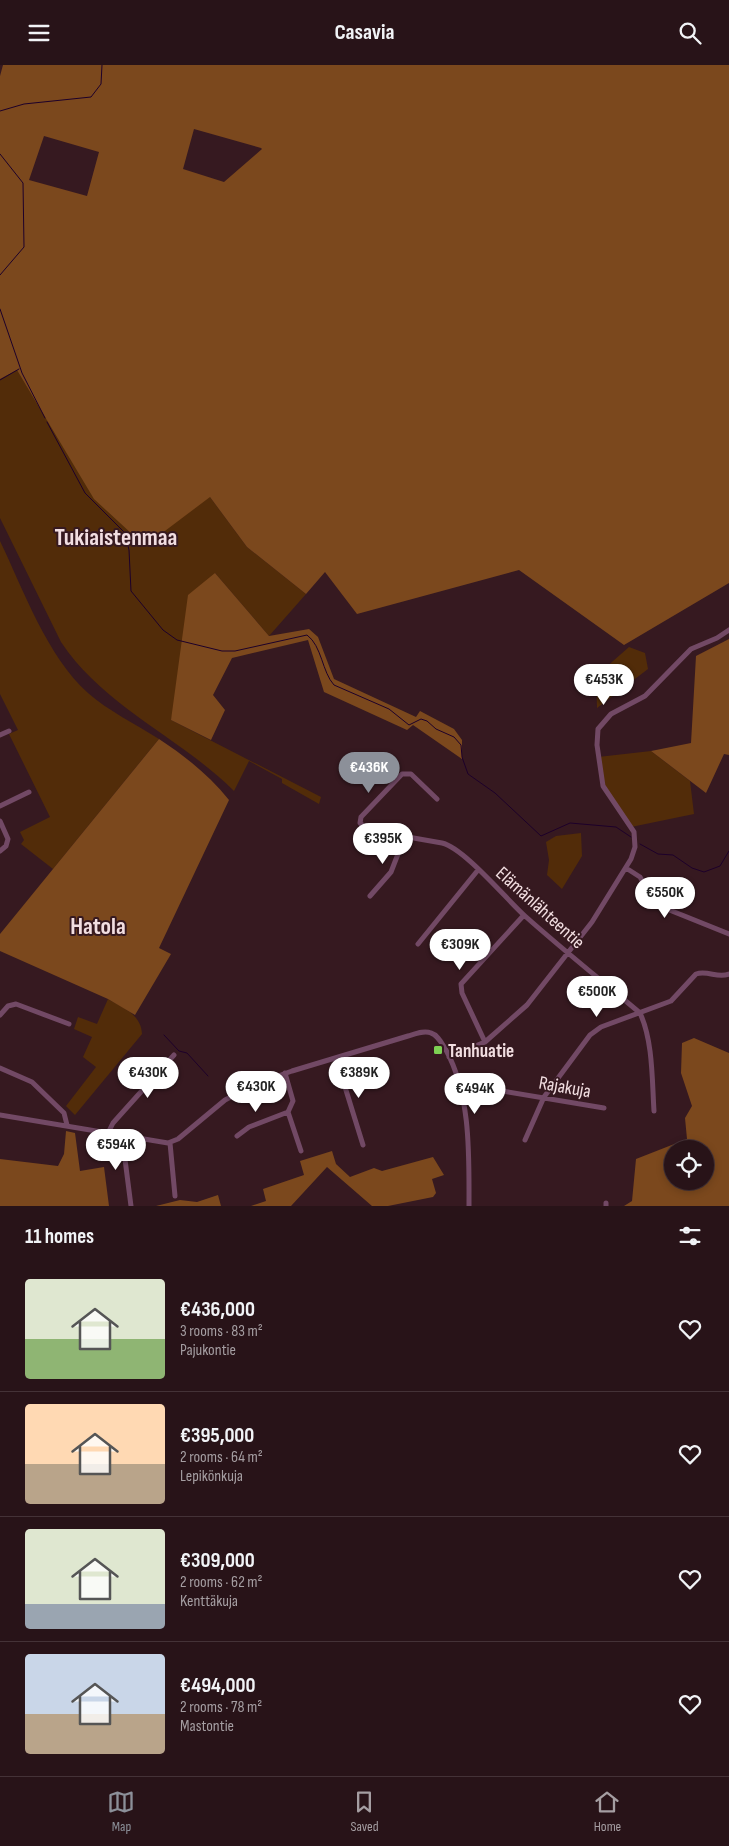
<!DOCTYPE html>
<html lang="en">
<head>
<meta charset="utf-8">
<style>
  :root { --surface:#281318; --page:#342025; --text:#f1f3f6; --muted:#a59ea2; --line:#443237; --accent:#8c9099 }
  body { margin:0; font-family:"Sofia Sans Condensed",sans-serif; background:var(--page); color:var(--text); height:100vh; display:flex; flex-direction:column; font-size:19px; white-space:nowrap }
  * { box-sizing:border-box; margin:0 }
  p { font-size:16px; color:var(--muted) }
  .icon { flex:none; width:28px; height:28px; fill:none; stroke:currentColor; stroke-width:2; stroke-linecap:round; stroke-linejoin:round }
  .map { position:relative; height:1141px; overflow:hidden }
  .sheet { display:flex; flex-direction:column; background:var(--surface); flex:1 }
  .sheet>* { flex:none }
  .tools { position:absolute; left:664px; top:1075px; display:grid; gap:10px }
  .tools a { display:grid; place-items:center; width:50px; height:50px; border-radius:50%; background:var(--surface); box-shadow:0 2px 8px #0003,0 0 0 1px var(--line); font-size:25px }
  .price { position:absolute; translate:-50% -42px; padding:0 11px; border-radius:18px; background:#fff; color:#222; font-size:16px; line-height:32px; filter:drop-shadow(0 1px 2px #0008) }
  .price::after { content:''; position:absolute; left:50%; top:30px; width:15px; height:11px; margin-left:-8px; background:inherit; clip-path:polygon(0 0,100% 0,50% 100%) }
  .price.active { background:var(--accent); color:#fff }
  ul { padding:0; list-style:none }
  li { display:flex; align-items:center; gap:15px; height:125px; padding:0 25px }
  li+li { border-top:1px solid var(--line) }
  li span { display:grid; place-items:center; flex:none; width:140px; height:100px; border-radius:5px; color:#555 }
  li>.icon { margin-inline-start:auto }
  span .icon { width:60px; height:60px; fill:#fffc; stroke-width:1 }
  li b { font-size:21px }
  h2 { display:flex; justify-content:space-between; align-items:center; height:60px; padding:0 25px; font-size:21px }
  header { display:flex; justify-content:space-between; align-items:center; height:65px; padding:0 25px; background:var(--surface); font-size:22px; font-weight:700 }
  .menu { display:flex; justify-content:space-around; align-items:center; height:70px; border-top:1px solid var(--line); background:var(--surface); font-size:14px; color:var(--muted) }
  .menu a { display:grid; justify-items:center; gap:2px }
  .menu .active { color:var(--accent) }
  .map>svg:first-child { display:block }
  .green { fill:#522c09 }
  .forest { fill:#7b481d; fill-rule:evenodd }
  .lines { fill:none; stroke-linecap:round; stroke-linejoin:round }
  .stream { stroke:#1d002a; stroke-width:1 }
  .minor { stroke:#724965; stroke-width:5 }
  .poi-dot { fill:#7dd153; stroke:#361920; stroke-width:2 }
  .labels { text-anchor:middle; stroke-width:4; stroke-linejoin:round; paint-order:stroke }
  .street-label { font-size:19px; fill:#f2dee1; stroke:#361920 }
  .poi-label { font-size:19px; font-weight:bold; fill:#f2dee1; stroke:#361920; text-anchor:start }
  .district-label { font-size:24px; font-weight:bold; fill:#f2dee1; stroke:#361920 }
</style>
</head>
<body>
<header><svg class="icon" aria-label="menu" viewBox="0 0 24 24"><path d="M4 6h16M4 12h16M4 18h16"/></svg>Casavia<svg class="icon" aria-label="search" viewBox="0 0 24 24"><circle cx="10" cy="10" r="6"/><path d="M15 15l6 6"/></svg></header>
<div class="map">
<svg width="729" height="1141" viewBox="0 0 729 1141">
  <rect width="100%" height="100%" fill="#361920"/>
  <!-- green -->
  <path class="green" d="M17,305L210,432L247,482L306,529L269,571L215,508L171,655L321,732L319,739L282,718V714L249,696L234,726C180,672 104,642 61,577L0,453V314Z
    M0,476C24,526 47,591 88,628C107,645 137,660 159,674L53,804L21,779L24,775L20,767L50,752L9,669L18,665L0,629Z
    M629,582L645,588L648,604L597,643L596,611Z
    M651,686L690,716L694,749L631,762L603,721L598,692Z
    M581,768L582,791L562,824L547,810L549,795L546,777L556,771Z
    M108,934C123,943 141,949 142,969L75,1050L66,1041L96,1002L83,992L92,972L74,964L78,952L97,959Z"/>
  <!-- forest -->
  <path class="forest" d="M3,0H729V518L624,580L519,505L357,549L325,507L306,529L247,482L210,432L145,481L94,434L17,305L0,314V11ZM194,64L261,83L262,84L224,117L183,104ZM44,71L99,87L87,131L29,115Z
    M215,508L269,571L309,564L318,572L334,614L416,652L420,646L454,664L462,675V694L413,660L407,665L324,627L308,575L232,593L213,630L225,645L211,675L171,655L188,530Z
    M729,574V690L724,689L706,728L651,686L691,678L696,591Z
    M159,674C185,691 209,710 229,735L159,883L171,889L135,950L108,934L0,886V869Z
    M694,973L729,988V1141H624L632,1136L636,1094L687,1074L685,1053L692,1041L681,1008L682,978ZM672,1084H705V1116H672Z
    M66,1066L75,1068L80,1106L104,1102L109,1141H0V1094L58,1101L64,1089Z
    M332,1086L336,1099L350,1112L374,1103L382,1106L433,1092L444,1110L432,1114L436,1128L433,1132L388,1141H372L327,1102L291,1141H251L266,1136L263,1124L304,1110L300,1096Z
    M218,1130L221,1141H156L180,1135L197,1137Z"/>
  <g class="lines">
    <!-- stream -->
    <path class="stream" d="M0,46L24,39L91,32L101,19L102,0
      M0,89L23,118L24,182L0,210
      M0,244L22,308L45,353
      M0,315L19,304
      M47,357L85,428L125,468L129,485L131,526L163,565L177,575L222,586H235L307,570C322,581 322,607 334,620L389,644L409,660L421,654L427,656L436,664L454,672L461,680L462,692L468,709L495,728L541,771L570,758L616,762L631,772
      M640,779L658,789L673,790L692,803L704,807L720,801L729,786
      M164,970L179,986L187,988L208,1011"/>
    <!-- minor -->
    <path class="minor" d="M0,670L9,666
      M437,734L411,709H402L361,752L360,758L368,765L442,778C464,783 506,834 525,851C562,884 602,916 640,948C653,976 652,1015 654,1046
      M0,741L29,727
      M0,756L8,774L6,781L0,786
      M626,803L640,812L657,840L729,869
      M370,831L391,807L405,771
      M418,879L478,805
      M0,950L8,941L16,939L69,959
      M485,977L462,928L461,919L524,850
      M449,992L485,977L527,940L592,857L631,794L635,782L634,767L603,721L597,680L598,664L611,649L645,631L691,584L717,573L729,565
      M336,993L363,1080
      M0,1003L32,1017L64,1048L67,1060
      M285,1008L293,1036L288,1047L301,1086
      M461,1024L502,1026L604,1043
      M0,1050L168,1078L178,1074L225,1035L256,1019L292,1006L408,971C415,969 424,965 431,968C438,970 442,979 446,985C471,1031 469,1090 469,1141
      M108,1068L113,1058L174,990
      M122,1071L131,1141
      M237,1071L249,1062L288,1047
      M525,1075L544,1032L590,970L601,962L671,936L696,909C708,905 718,914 729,909
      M170,1078L175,1131
      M606,1138V1141"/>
  </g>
  <!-- markers -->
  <rect class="poi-dot" x="433" y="980" width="10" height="10" rx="2.5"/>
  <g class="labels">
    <!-- street labels -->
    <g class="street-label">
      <text transform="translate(541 842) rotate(42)" y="7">Elämänlähteentie</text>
      <text transform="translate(565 1021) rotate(10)" y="7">Rajakuja</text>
    </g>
    <!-- poi labels -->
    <g class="poi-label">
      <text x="448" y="992">Tanhuatie</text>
    </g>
    <!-- district labels -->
    <g class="district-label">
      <text x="116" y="480">Tukiaistenmaa</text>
      <text x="98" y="869">Hatola</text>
    </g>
  </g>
</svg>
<div class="tools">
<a><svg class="icon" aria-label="locate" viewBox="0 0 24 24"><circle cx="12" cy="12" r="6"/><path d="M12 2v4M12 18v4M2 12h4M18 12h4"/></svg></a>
</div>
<b class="price" style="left:604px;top:641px">€453K</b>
<b class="price active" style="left:369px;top:729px">€436K</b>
<b class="price" style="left:383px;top:800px">€395K</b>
<b class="price" style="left:665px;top:854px">€550K</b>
<b class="price" style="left:460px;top:906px">€309K</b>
<b class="price" style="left:597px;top:953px">€500K</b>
<b class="price" style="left:148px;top:1034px">€430K</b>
<b class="price" style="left:359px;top:1034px">€389K</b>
<b class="price" style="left:256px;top:1048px">€430K</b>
<b class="price" style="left:475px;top:1050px">€494K</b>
<b class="price" style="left:116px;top:1106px">€594K</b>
</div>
<section class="sheet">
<h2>11 homes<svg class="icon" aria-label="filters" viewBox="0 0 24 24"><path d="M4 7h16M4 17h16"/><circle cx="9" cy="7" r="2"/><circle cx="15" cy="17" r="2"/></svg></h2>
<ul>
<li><span style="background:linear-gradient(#dfe7d0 60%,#8fb573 0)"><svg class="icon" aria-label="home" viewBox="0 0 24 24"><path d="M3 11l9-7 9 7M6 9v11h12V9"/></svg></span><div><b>€436,000</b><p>3 rooms · 83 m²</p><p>Pajukontie</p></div><svg class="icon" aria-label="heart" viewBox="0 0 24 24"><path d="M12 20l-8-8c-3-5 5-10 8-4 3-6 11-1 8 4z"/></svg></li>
<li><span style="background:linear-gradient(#ffd9b3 60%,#b9a48a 0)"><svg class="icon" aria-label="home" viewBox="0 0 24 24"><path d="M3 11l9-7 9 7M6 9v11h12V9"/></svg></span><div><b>€395,000</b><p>2 rooms · 64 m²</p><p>Lepikönkuja</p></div><svg class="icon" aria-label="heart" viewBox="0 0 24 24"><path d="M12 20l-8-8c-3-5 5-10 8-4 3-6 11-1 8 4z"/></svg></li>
<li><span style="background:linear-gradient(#dfe7d0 75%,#9aa5b1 0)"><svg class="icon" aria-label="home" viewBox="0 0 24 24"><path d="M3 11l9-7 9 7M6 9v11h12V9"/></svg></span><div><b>€309,000</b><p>2 rooms · 62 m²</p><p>Kenttäkuja</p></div><svg class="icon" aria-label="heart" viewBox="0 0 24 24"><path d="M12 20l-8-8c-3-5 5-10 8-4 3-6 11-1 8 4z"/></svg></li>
<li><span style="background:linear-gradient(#c9d6e8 60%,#b9a48a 0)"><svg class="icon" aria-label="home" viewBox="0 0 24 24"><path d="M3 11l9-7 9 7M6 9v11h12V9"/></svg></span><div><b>€494,000</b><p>2 rooms · 78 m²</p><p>Mastontie</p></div><svg class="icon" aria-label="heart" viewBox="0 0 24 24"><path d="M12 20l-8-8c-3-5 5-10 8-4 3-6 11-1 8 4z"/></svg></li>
</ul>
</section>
<nav class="menu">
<a class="active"><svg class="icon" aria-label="map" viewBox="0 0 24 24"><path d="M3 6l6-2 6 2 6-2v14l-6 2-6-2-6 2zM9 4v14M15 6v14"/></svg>Map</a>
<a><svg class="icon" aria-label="saved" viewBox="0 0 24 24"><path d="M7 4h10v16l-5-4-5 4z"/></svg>Saved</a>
<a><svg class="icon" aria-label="home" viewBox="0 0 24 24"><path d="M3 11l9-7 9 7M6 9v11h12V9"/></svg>Home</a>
</nav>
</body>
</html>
